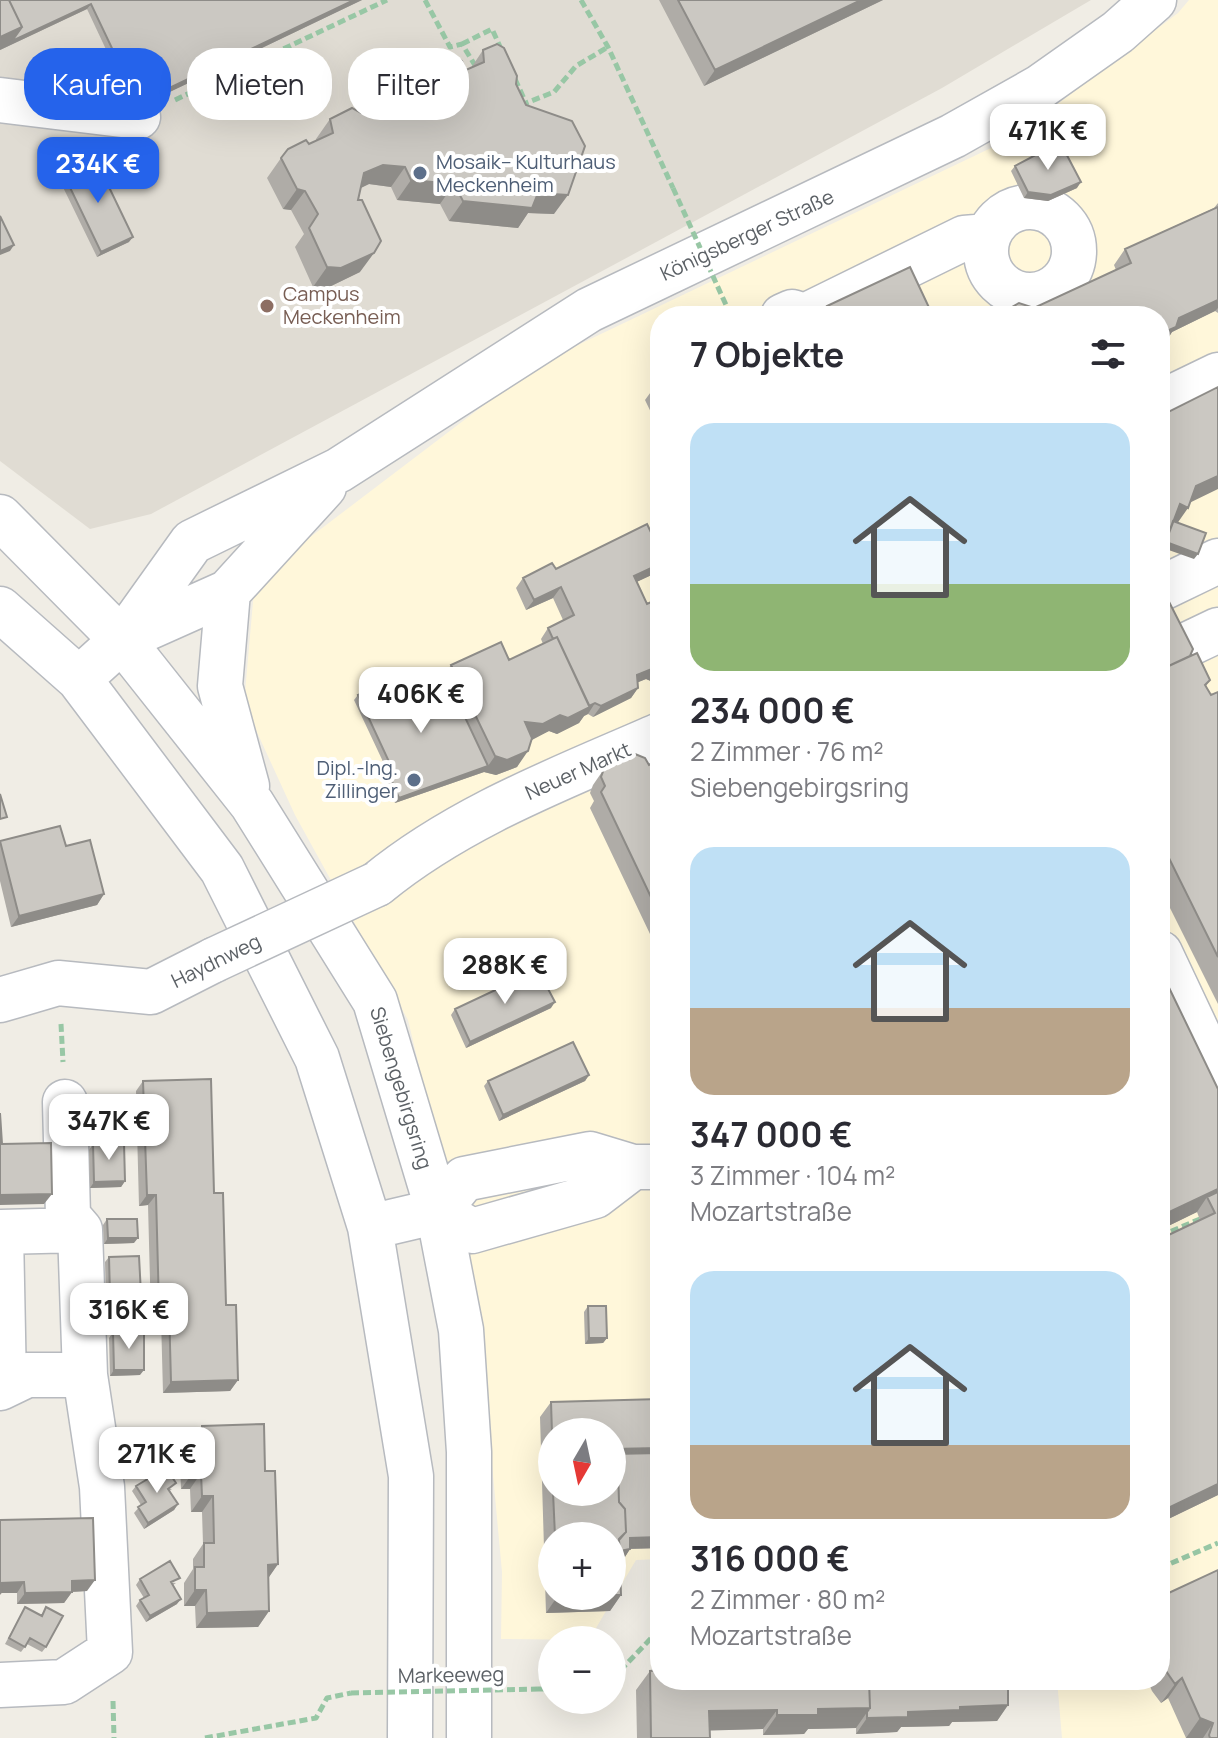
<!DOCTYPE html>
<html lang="de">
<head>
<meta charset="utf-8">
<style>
  :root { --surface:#fff; --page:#f7f7f7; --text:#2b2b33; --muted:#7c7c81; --accent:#2563eb }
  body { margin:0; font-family:Manrope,sans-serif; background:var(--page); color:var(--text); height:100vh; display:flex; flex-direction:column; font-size:30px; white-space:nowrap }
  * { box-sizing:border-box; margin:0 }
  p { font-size:26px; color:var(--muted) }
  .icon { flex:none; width:44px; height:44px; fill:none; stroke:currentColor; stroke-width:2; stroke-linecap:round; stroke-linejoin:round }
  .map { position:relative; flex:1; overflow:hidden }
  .panel { position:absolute; left:650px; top:306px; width:520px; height:1384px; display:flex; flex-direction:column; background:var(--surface); border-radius:32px; box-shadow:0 8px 32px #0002 }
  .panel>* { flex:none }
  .guide { position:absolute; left:24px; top:48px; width:506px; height:72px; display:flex; gap:16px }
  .needle { width:52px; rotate:189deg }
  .controls { position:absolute; left:538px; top:1418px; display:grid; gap:16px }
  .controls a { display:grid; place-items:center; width:88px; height:88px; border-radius:50%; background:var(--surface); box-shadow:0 8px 32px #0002; font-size:40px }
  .price { position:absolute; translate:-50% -68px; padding:0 18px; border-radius:16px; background:#fff; color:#222; font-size:26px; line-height:52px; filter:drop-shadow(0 2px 4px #0008) }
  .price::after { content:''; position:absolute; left:50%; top:48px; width:24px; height:18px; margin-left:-12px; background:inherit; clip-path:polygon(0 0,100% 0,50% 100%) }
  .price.on { background:var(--accent); color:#fff }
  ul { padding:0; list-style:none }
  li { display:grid; align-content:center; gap:16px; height:424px; padding:0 40px }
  li span { display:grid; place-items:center; height:248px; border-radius:24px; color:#555 }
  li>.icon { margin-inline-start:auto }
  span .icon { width:144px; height:144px; fill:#fffc; stroke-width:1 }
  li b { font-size:34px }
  h2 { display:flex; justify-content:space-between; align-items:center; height:96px; padding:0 40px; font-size:34px }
  .tag { padding:0 28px; border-radius:32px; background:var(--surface); box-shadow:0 8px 32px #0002; font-size:28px; line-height:72px }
  .tag.on { background:var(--accent); color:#fff }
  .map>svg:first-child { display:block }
  .commercial { fill:#fff7da; fill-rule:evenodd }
  .education { fill:#e0dcd3 }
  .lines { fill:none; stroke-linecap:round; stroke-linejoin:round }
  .minor-casing { stroke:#b7babf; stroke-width:47 }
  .path { stroke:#98c7a5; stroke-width:5; stroke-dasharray:8 4; stroke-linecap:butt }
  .minor { stroke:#fff; stroke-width:44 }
  .minor-bridge-casing { stroke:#b7babf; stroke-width:47; stroke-linecap:butt }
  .path-bridge { stroke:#98c7a5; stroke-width:5; stroke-dasharray:8 4; stroke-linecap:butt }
  .minor-bridge { stroke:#fff; stroke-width:44 }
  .wall { fill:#afaca7; fill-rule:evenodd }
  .shaded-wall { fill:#8e8c88 }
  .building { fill:#cbc8c2; stroke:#8e8c88; stroke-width:2 }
  .service-dot { fill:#5c6f8a; stroke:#fff; stroke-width:3 }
  .education-dot { fill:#8d6e63; stroke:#fff; stroke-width:3 }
  .labels { text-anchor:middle; stroke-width:8; stroke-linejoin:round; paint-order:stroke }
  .service-label { font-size:20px; fill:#4e5e75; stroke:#fff; text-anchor:start }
  .street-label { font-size:20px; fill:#5c6166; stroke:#fff }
  .education-label { font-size:20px; fill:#785e54; stroke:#fff; text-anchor:start }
</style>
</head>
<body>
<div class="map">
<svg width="1218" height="1738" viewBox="0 0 1218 1738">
  <rect width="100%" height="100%" fill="#f0ede5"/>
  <!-- commercial -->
  <path class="commercial" d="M1189,0H1218V1738H1062L1057,1680H1160V316H660V1559L636,1560L589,1640L501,1639L502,1572L478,1313L408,1020L295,815L244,704L255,579L538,364L1014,137L1178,13ZM552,1432H612V1492H552ZM552,1536H612V1596H552Z"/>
  <!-- education -->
  <path class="education" d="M0,0H1091L942,88L151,514L90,529L0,461Z"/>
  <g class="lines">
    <defs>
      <path id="minor" d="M0,100L138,117
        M986 251a44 44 0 1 1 88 0a44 44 0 1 1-88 0Z
        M783,316L792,312L805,316L964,238L988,236
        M1160,403L1218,375
        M0,517L122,640L252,804L375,1001L438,1211L461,1330L469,1452V1738
        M1160,589L1218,561
        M228,592L220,686L247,786
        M0,609L79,679L222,869L317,1058L370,1227L411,1476L410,1738
        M125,638L228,592L324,487
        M1174,651L1218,630
        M79,679L122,640L192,542L339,470L589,310L953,136L1040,87L1118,32L1154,0
        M377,884C460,816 562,778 660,735
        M1160,953L1218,1076
        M0,1000L58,983L151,992L214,960
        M438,1211L472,1231L595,1196L633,1167
        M370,1227L438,1211L464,1179L590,1154L633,1167H660
        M4,1385L1,1232L80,1230
        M0,1388L27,1375H85
        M0,1685L64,1682L110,1652L102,1487L85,1375L80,1230L68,1216L65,1102"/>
    </defs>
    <!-- minor casing -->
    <use href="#minor" class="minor-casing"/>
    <!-- path -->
    <path class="path" d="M425,0L450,47L462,44L476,67
      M581,0L608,47L673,188
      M462,44L492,29L502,51
      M515,79L526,103
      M175,100L387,0
      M521,105L554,92L576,66L608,47
      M61,1024L63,1062
      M1160,1236L1200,1219
      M1160,1568L1218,1543
      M612,1679L660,1629
      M538,1689H552
      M113,1701L114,1738
      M205,1738L316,1718L327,1698L351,1693"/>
    <!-- minor -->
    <use href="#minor" class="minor"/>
    <defs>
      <path id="minor-bridge" d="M214,960L377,884"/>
    </defs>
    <!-- minor-bridge casing -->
    <use href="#minor-bridge" class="minor-bridge-casing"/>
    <!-- path-bridge -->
    <path class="path-bridge" d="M673,188L731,316
      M351,1693L538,1689"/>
    <!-- minor-bridge -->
    <use href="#minor-bridge" class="minor-bridge"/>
  </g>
  <!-- wall -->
  <path class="wall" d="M0,0H362L134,109L87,9L0,50Z
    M659,0H883L704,86Z
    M483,50L516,84L554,214L528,213L518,228L449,221L440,204L397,200L391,187L369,184L361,188L358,200L360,272L327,288L313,287L295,247L304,234L291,210L283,209L267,178L281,158L316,141V139L330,119L361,113L373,108L387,87L426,78L429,76L438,64L466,70L471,68Z
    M1015,166L1077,188L1048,201L1024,198L1011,171Z
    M63,173L129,242L97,257L59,179Z
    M1218,203V313L1215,311L1172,332L1165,343L1160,345V316L1034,308L1116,270L1114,265L1125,249L1214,208Z
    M827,306L933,316H820Z
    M660,386V431L645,400L653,389Z
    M660,564V569L658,572L636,582L647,604L660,598V685L646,679L638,682V688L631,698L593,717L588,714L584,716L579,723L557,734L549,731L531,739L517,767L496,775L484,772L395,803L382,774L386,768L354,700L358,695L432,706L449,699L440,681L451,665L509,660L543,644L541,639L548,628L563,620L553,598L526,610L516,588L523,578L556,569Z
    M1160,584L1190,656L1210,680L1206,686L1211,695L1218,692V1004L1160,888Z
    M660,760V955L590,808L594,801L590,793L593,785L604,769L649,765Z
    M0,841L104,894L97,905L11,927L0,881Z
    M1160,969L1218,1089V1495L1160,1523L1200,1220L1197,1212L1160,1230Z
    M551,1008L466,1048L451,1015L455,1009Z
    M589,1075L585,1081L499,1121L484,1086L488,1081Z
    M143,1081L214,1193L226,1305L238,1380L230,1391L163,1393L161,1318H151L148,1205L139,1206L136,1091Z
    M92,1106L124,1125L120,1130L89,1131L88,1112Z
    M93,1144L125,1181L121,1187L90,1188L89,1150Z
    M107,1219L134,1243L104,1244L103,1225Z
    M109,1257L137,1300H106L105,1262Z
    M588,1306L607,1338L603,1343L585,1344L584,1312Z
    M113,1332L140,1375L110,1376L109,1338Z
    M660,1399V1548L630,1549L623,1560H620L621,1595L610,1611L546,1613L540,1417L551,1402ZM552,1432L612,1492H552ZM552,1536H612V1596H552Z
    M202,1426L265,1471L278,1564L268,1578L269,1611L258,1627L196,1628L195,1606H184V1583L193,1569V1559L203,1544L202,1512H191L190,1489H181L180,1465L191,1450V1441Z
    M136,1486L172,1489L169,1491L178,1504L174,1510L144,1529L134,1513L141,1505L132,1491Z
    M0,1520L87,1591L72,1592L64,1603L17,1604V1593H1L0,1595Z
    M140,1579L176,1583L173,1585L177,1604L146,1622L136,1606L140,1600L144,1598L136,1585Z
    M1160,1597L1218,1738H1186L1168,1698L1161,1703L1152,1691L1147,1680H1160Z
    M25,1607L41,1616L46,1607V1647L42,1652L27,1644L21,1652L5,1644Z
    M650,1671L1008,1705L997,1721L952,1722L949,1726L901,1727L897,1732L856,1734V1728L808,1729L804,1734L763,1735V1729L710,1730V1738H637L636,1690Z"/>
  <!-- shaded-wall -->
  <path class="shaded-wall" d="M354,0H362L134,109L138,103Z
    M861,0H883L704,86L715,70Z
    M91,4L87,9L0,50V37L22,27Z
    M383,165L405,167L391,187L369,184L350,193L364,173Z
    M411,180L454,184L440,204L397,200Z
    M1081,182L1077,188L1048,201L1024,198L1028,192Z
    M297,189L305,191L291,210L283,209Z
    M538,193L568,195L554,214L528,213L518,228L449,221L463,201Z
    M133,237L129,242L97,257L101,252Z
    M14,245L10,251L0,255V251Z
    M374,253L360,272L327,288L313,287L327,267Z
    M1218,300V308L1215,311L1172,332L1165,343L1160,345V334L1179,318Z
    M1218,476V489L1183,506L1188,508L1174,528L1167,525L1180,504L1196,486Z
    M1162,540L1198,554L1194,559L1163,548L1160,552V543Z
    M660,564V569L658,572L626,587L634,576Z
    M561,587L553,598L526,610L534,600Z
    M654,668L660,671V685L646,679L629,686L637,675Z
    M638,688L631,698L593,717L601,706Z
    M595,703L588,714L584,716L579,723L557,734L549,731L532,740L514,737L525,722L560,715Z
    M528,751L517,767L496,775L484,772L395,803L399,798L488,766L495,756Z
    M104,894L97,905L11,927L19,916Z
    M555,1002L551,1008L466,1048L470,1042Z
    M589,1075L585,1081L499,1121L503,1115Z
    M93,1125H124L120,1130L89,1131Z
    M125,1181L121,1187L90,1188L94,1182Z
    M1218,1189V1202L1207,1197L1197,1212L1160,1230V1219L1163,1215Z
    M52,1194L44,1204L0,1205V1195Z
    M147,1195H156L148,1205L139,1206Z
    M108,1238H138L134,1243L104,1244Z
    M141,1294L137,1300H106L110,1295Z
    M159,1307H169L161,1318H151Z
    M589,1338H607L603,1343L585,1344Z
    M114,1370H144L140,1375L110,1376Z
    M238,1380L230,1391L163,1393L171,1382Z
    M660,1448V1463L612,1465V1449Z
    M201,1473L190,1489H181L192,1474Z
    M1218,1484V1495L1160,1523V1512Z
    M202,1496H213L202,1512H191Z
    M178,1504L174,1510L144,1529L148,1523Z
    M660,1537V1548L622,1549L630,1538Z
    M630,1549L623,1560L612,1562L616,1551Z
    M278,1564L267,1580L268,1565Z
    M95,1580L87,1591L69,1592H72L64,1603L17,1604L25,1593L72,1581Z
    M24,1582L17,1593H1L0,1595V1585L1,1583Z
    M195,1590H206L195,1606H184Z
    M612,1595H621L610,1611L546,1613L557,1597Z
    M181,1599L177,1604L146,1622L150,1616Z
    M269,1611L258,1627L196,1628L207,1613Z
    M1182,1678L1168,1698L1161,1703L1175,1684Z
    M1008,1705L997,1721L952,1722L949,1726L901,1727L897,1732L856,1734L867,1718L908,1712L960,1707Z
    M870,1708L856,1728L808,1729L804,1734L763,1735L777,1715L818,1709Z
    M777,1710L763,1729L695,1731L709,1711Z
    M1200,1718L1213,1723L1203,1738H1186Z"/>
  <!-- building -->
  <path class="building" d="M0,0H9L22,27L0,37Z
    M9,0H354L138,103L91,4L12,41L22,27Z
    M678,0H861L715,70Z
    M497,44L504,48L517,76L516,84L526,105L572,121L585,146L568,195L538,193L532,208L463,201L454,184L411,180L405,167L383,165L364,173L358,200H362L381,241L374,253L341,268L327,267L309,228L318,214L305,191L297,189L281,158L288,149L306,140L309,144L333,133L330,119L352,108L361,113L387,101V87L418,73L426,78L436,73L438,64L453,56L462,61L466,70L484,62L483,50Z
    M1060,142L1081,182L1051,195L1028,192L1015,166Z
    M95,158L133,237L101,252L63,173Z
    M1218,207V300L1179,318L1176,327L1160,334V316H996L1019,303L1034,308L1131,263L1125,249Z
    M0,216L14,245L0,251Z
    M910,267L933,316H832L827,306Z
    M660,386V404L653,389Z
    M1218,387V476L1196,486L1188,508L1180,504L1164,546L1160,544V416Z
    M1173,521L1206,533L1198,554L1166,542Z
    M647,524L660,551V564L634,576L647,604L660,598V671L654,668L637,675L638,688L601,706L595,703L589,706L557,637L553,639L548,628L574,615L561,587L534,600L523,578L552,563L556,569Z
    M1160,584L1193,649L1190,656L1160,670Z
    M557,637L590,707L568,718L560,715L543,724L525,722L532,738L528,751L507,760L495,756L451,665L501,642L509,660Z
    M1197,653L1210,680L1205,685L1211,695L1218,692V957L1160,840V833L1169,828L1166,810L1160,798V670Z
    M414,669L432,706L455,696L488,766L399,798L386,768L391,766L358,695Z
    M635,754L645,758L649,765L660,760V916L601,792L605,786L601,777L604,769Z
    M0,794L7,817L0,819Z
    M60,826L66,846L90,840L104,894L19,916L0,841Z
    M1160,969L1218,1089V1189L1163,1215L1160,1210Z
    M538,970L555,1002L470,1042L455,1009Z
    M573,1042L589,1075L503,1115L488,1081Z
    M211,1079L214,1193H223L226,1305H236L238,1380L171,1382L169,1307H159L156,1195H147L143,1081Z
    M92,1106H123L124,1125H93Z
    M0,1113L2,1144L51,1143L52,1194L0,1195Z
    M124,1143L125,1181L94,1182L93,1144Z
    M1218,1192V1484L1160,1512V1239L1215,1213L1207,1197Z
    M107,1219H137L138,1238H108Z
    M139,1256L141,1294L110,1295L109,1257Z
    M588,1306H606L607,1338H589Z
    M144,1331V1370H114L113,1332Z
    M660,1399V1448L612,1449V1432L552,1433L551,1402Z
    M264,1424L265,1471H275L278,1564L268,1565L269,1611L207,1613L206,1590H195V1567H204V1543H214L213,1496H202L201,1473L192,1474L191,1450L202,1449V1426Z
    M660,1453V1537L630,1538V1549L620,1551L619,1540L626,1532L625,1509L619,1502L618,1468L612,1469V1454Z
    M549,1456H552V1472L549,1476Z
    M166,1468L176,1483L168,1489L178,1504L148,1523L138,1507L146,1502L136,1486Z
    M618,1468L619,1502L625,1509L626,1532L619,1539L621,1595H612V1536H555L553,1492H612V1469Z
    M93,1518L95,1580L72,1581V1592L25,1593L24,1582L1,1583L2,1592L0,1593V1520Z
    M170,1561L180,1578L171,1582L181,1599L150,1616L140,1600L149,1595L140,1579Z
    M1218,1570V1738H1210L1209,1735L1213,1723L1200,1718L1182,1678L1175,1684L1166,1671L1160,1657V1597Z
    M557,1596H593L557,1597Z
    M25,1607L42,1616L46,1607L63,1616L46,1647L30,1638L25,1647L9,1638Z
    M660,1670V1680H869L870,1708L818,1709V1715H777V1710L709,1711L710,1738H651L650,1671Z
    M869,1680H1008V1705L960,1707V1710L908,1712V1717L867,1718V1712L870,1708Z"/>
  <!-- markers -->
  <g class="service-dot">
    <circle cx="420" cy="173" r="8"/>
    <circle cx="414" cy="780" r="8"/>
  </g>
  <circle class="education-dot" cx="267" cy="306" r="8"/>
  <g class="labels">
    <!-- service labels -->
    <g class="service-label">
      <text x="436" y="169">Mosaik– Kulturhaus<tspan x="436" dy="23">Meckenheim</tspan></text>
      <text x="398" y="775" text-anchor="end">Dipl.-Ing.<tspan x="398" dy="23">Zillinger</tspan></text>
    </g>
    <!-- street labels -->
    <g class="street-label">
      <text transform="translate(747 235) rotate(-25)" y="7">Königsberger Straße</text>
      <text transform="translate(578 771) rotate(-24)" y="7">Neuer Markt</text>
      <text transform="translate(216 961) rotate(-26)" y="7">Haydnweg</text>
      <text transform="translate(401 1088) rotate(73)" y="7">Siebengebirgsring</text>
      <text transform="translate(451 1675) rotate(-1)" y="7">Markeeweg</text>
    </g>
    <!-- education labels -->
    <g class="education-label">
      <text x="283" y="301">Campus<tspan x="283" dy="23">Meckenheim</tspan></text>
    </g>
  </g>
</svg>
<div class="controls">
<a><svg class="needle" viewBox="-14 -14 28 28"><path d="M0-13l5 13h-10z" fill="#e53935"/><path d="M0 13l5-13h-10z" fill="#7c7c81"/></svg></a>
<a>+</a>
<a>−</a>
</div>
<b class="price" style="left:1048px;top:172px">471K €</b>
<b class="price on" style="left:98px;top:205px">234K €</b>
<b class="price" style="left:421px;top:735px">406K €</b>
<b class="price" style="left:505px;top:1006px">288K €</b>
<b class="price" style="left:109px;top:1162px">347K €</b>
<b class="price" style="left:129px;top:1351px">316K €</b>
<b class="price" style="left:157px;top:1495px">271K €</b>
<div class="guide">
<a class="tag on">Kaufen</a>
<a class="tag">Mieten</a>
<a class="tag">Filter</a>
</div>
<section class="panel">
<h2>7 Objekte<svg class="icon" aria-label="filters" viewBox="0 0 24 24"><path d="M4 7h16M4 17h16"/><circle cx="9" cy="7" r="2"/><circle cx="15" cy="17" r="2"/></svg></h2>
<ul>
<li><span style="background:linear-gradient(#bfe0f5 65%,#8fb573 0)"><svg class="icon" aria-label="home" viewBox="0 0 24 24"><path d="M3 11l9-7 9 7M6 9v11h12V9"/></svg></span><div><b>234 000 €</b><p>2 Zimmer · 76 m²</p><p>Siebengebirgsring</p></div></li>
<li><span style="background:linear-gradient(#bfe0f5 65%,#b9a48a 0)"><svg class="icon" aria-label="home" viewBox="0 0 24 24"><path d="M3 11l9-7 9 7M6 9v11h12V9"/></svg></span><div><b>347 000 €</b><p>3 Zimmer · 104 m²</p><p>Mozartstraße</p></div></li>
<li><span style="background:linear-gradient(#bfe0f5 70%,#b9a48a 0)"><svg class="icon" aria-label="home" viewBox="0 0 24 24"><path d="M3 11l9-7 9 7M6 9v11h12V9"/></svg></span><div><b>316 000 €</b><p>2 Zimmer · 80 m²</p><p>Mozartstraße</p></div></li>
</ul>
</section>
</div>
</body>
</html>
